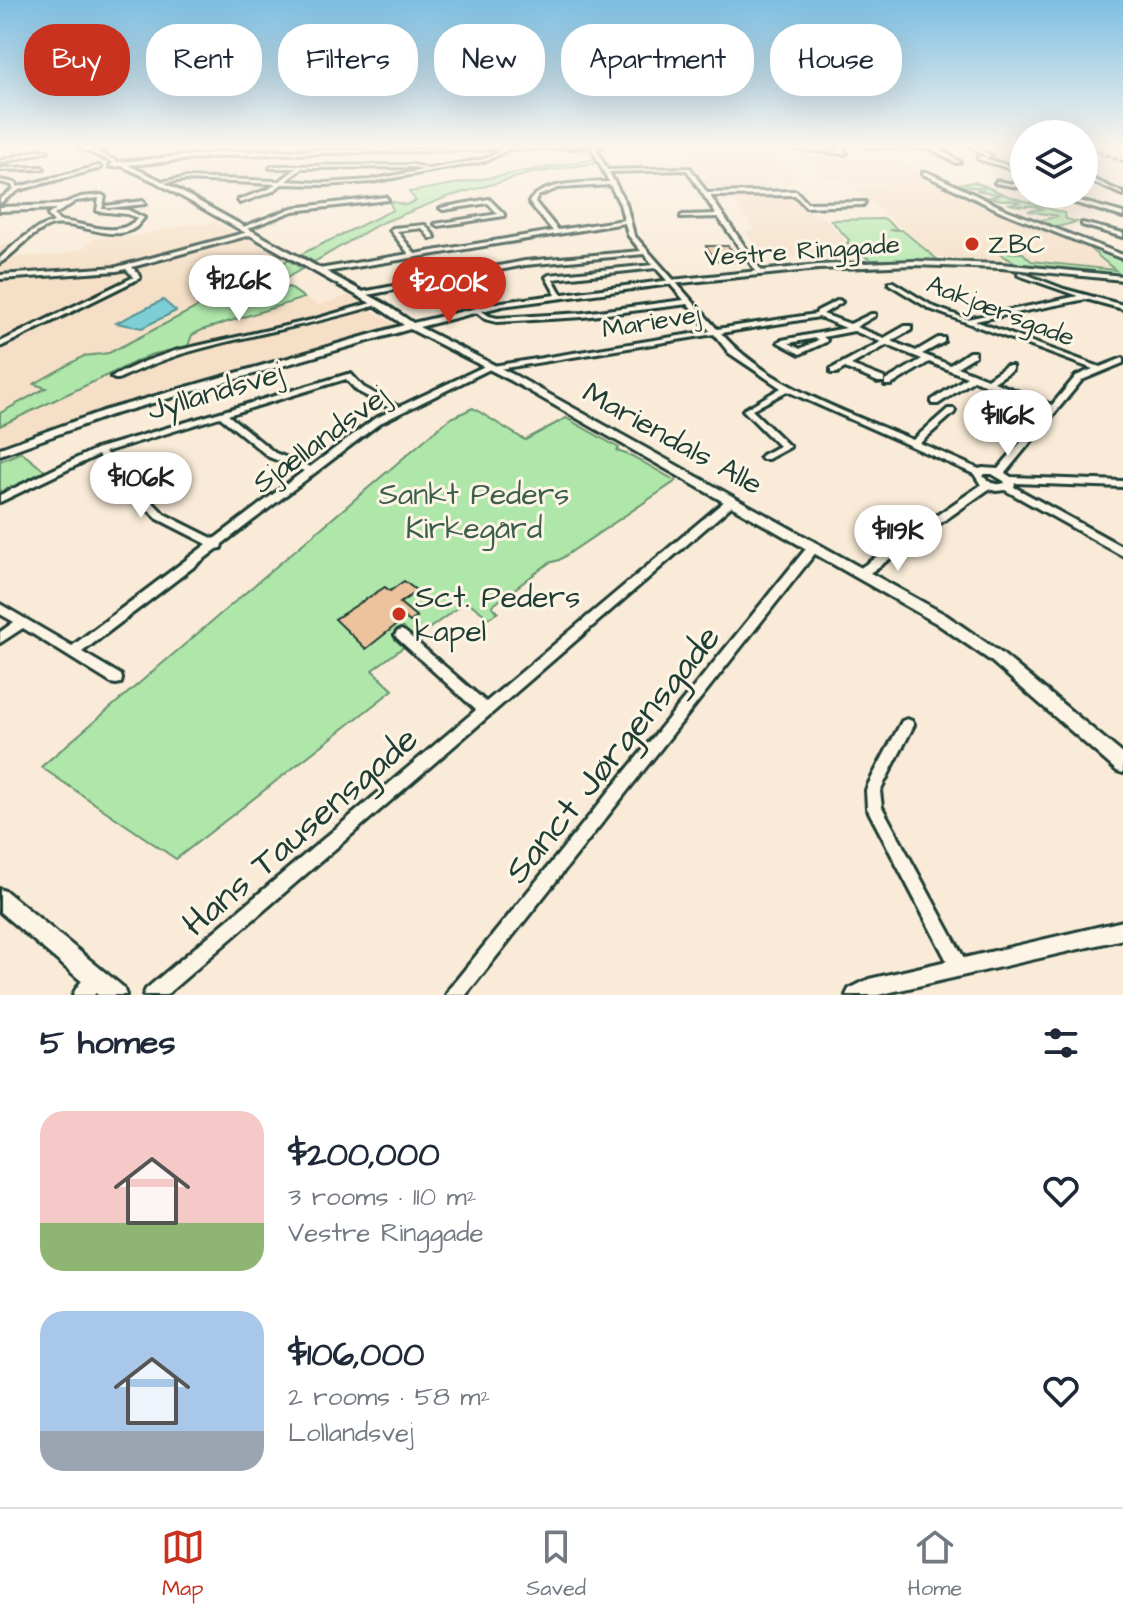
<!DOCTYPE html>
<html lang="en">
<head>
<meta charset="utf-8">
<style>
  :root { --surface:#fff; --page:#f2f2f3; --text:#1f2937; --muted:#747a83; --line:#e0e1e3; --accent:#c8321e }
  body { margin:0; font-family:"Architects Daughter",sans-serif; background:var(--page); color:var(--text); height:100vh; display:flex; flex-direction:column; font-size:30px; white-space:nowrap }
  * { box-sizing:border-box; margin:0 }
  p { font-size:26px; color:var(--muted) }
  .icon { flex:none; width:44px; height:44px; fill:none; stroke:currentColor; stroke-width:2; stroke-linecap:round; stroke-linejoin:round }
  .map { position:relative; height:995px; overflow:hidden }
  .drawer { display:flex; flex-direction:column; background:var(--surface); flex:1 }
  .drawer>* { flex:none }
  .top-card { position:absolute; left:24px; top:24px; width:1076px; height:72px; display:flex; gap:16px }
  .buttons { position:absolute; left:1010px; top:120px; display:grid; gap:16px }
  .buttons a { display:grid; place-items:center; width:88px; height:88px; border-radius:50%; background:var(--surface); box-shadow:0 8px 32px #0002; font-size:40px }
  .price { position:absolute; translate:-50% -68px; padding:0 18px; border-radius:28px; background:#fff; color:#222; font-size:26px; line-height:52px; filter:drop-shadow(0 2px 4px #0008) }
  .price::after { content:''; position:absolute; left:50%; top:48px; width:24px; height:18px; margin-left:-12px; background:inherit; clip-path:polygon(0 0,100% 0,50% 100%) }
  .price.current { background:var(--accent); color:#fff }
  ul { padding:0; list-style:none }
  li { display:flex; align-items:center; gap:24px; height:200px; padding:0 40px }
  li span { display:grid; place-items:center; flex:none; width:224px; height:160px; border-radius:24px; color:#555 }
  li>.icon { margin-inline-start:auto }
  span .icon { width:96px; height:96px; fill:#fffc; stroke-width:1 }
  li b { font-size:34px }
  h2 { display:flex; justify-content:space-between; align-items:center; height:96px; padding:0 40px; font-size:34px }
  .pill { padding:0 28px; border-radius:32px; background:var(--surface); box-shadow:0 8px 32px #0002; font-size:28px; line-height:72px }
  .pill.current { background:var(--accent); color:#fff }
  .tab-bar { display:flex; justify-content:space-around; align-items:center; height:112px; border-top:2px solid var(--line); background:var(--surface); font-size:22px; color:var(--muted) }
  .tab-bar a { display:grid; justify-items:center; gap:4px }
  .tab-bar .current { color:var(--accent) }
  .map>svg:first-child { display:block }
  .built { fill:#f5dfc6 }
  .green { fill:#afe7ab; stroke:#679270; stroke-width:2 }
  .water { fill:#7dced7; stroke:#579496; stroke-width:2 }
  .building { fill:#edc39d; stroke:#1f3d34; stroke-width:2 }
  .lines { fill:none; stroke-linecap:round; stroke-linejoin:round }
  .minor-casing { stroke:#1f3d34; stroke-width:6 }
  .tertiary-casing { stroke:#1f3d34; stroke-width:6 }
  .minor { fill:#fcf5e5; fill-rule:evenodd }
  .tertiary { fill:#fcf5e5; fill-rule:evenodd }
  .rail-casing { stroke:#1f3d34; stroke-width:3 }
  .rail { stroke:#fcf5e5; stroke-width:2; stroke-dasharray:4; stroke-linecap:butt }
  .poi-dot { fill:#c8321e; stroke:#fcf5e5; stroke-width:3 }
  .labels { text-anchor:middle; stroke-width:6; stroke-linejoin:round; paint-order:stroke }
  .far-poi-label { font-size:26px; fill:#1f3d34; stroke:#fcf5e5; text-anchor:start }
  .far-street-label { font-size:26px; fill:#1f3d34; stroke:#fcf5e5 }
  .street-label { font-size:30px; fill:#1f3d34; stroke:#fcf5e5 }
  .park-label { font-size:30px; fill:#3c5f4c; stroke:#fcf5e5 }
  .poi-label { font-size:30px; fill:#1f3d34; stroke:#fcf5e5; text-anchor:start }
  .near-street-label { font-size:36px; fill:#1f3d34; stroke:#fcf5e5 }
</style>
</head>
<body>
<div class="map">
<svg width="1123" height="995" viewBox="0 0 1123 995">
  <rect width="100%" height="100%" fill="#f9ebd7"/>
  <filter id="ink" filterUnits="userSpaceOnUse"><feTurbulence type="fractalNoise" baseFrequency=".0125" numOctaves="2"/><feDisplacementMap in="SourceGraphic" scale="16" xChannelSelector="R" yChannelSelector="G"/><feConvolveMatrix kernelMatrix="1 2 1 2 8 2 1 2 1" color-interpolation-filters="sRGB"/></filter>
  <g filter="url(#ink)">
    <!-- built -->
    <path class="built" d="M736,153L774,156L800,181L769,182L777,192L709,193L690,167L676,155Z
      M798,156L903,161L935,184L1085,245L1102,255L1118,274L938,257L852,187L915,183L850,185L842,178H824Z
      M262,160L254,167L282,168L274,175L253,174L241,181L209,179L218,174L179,173L193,162Z
      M796,196L814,214L823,217L844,238V243L860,255L779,258L753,250L757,247L746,232L755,230L731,198Z
      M214,222L288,260L109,353L84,356L36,384L47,388L0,413V245L23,244L11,257L60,255L85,247L93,239L137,236L193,223L201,225Z
      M350,295L395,325L130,400L0,444V426L150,355L188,347L192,335L202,330L304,298L319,305Z"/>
    <!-- green -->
    <path class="green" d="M595,159L597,163L532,173L447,197L379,224L314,262L301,254L393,210L389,201L406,205L416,201L409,192Z
      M975,182L1008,196L1064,213L1066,219L1077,222L1053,228L1038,221L1058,216L1028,211L1042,209C1032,203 1021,208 1010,204L1019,202C1009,198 1000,202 990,197L1001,195L976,190L985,188L949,185Z
      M885,219L897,229L889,230H902L938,260H870L847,243L849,240L831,220Z
      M1093,248L1123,258V275L1018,264L996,252L1023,253L1031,261L1115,270L1090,249Z
      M288,260L302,269L266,290L273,293L289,287L304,298L202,330L192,335L188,346L150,355L0,426V413L46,388L34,384L84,356L109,353Z
      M473,408L525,440L566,418L619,448L617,451L632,456L676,481L559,560L549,563L492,606L498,612L489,618L467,601L372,670L393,690L176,859L41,767L449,419Z
      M21,452L45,471L0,495V461Z"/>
    <!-- water -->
    <path class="water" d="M163,300L176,311L142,328L116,323Z"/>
    <!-- building -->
    <path class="building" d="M706,246H728L742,262L716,261Z
      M404,581L417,591L400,603L417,617L410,622L405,618L366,649L335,619L385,587L390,591Z"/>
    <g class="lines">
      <defs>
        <path id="minor" d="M102,147H107L97,154H93V152Z
          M591,147H595L607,170L690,168L707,193L796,191L807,203L865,202L863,205L806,207L795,195L710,196L763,273L760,275L758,274L718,217L681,218V216L683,215L716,214L687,170L609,172L626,204L634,235L717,329L816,314L817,311L839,300L842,302L841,303L823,314L850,324L871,314H875V316L856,327L884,338L905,326H911V330L891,341L916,351L938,338H944V342L922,354L950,365L969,352H975V356L957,367L987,379L1006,366H1012V370L994,382L1052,405L1076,376L1093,369L930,309L889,284V282H893L934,307L967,319L1078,296L1018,275V273L1020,272L1064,289L1123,305V309L1086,299L975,321L1100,367L1123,358V363L1082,380L1005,473L1011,477L1123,481V487L1015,483L1014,487L1123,547V556L1005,490L996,491L989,489L864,577H856L854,574L856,571L981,485L974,474L787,391L752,410L790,447L768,459H762L760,457L762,455L779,446L743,410L781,388L729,353L714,334L493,370L490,369L380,423L222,544L221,548L217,549L82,652L121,675L122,679L121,683L116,684L111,683L23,628L0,643V632L14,622L0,614V604L72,646L207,544L156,518L98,455L0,502V495L96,449L348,374H351L363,387L399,407L489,364L493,366L710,331L688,304L583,317L497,322L485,319L474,310L479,309L489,316L497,318L583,313L684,300L656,268L553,279L562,295L559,297L556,295L546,277L549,275L653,265L644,254L525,265L362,296L359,294L362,292L525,261L641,251L628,235L625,223L319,273L316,271L319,269L409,254L390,230L393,228L425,225L435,237L434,238H430L422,228L397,231L415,254L553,231L529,202C542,181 586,183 609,182ZM610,185L620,204L624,220L558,230L535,202L538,196L558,188ZM819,317L846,328L782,340L778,342L800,354L826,342L827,340L823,337L854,331L881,342L831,369V373H837L845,368L878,382H884V378L851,365L887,345L922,359L885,381V385H891L929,362L967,377L932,400V404H938L974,380L1048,410L998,469L983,468L979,469L920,443L954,413L955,411L954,409H948L913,440C850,413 767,386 721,333ZM816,338L818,340L800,349L789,343ZM346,379L357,391L393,410L374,419L310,467L275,453L228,415ZM220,417L269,457L304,471L214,539L164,514L105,452ZM985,474H992L1004,481L1005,483C996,486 989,483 983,476Z
          M780,147L840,151L836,147H841L847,153L845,154Z
          M865,147H944L937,148L960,162L956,163L933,150V148Z
          M970,147H976L992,156L985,158L1018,169L1014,170L978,159V157L986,156Z
          M1019,147H1024V150Z
          M505,148L509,149L486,161L371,182L324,185L282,184L273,191L240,203L238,200L269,189L276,184L185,180L161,183L159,182L185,178L280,181L297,168H270L272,166L413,165L429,169L485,159ZM413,167L423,170L371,180L324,183L286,181L302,168Z
          M38,150L48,151L0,163V161Z
          M99,166L101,168L19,190L0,203V199L14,189L12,185L0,182V180L16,183L18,187Z
          M42,167L44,169L0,170V168Z
          M923,172H927L1007,210L1123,255V259L1003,212L923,174Z
          M1084,175L1123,193V195L1084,178Z
          M997,181L1024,186V188L995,183Z
          M1045,194H1054L1123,213V217Z
          M102,195L105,197L102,209L128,210L144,218C143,219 136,227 136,227C112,245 76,218 50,226C30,233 17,252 0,263V258C16,243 32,228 54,222L48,215L56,209L0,211V207L60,205L81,197ZM99,198L97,211L127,214L138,218C117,241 84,222 59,221L54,215L76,201Z
          M386,197L388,200L293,211L246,229L241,228L292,208Z
          M489,199L504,214V216L438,226L435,224L498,214L488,203L443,210L440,208Z
          M143,201L145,204L108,208L105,206Z
          M1082,223L1123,233V237L1082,225Z
          M252,231L254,232V234L132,267L140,276V278L0,347V342L134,277L126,269L117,271L0,279V275L117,267Z
          M378,301L381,303L380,304C315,325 247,334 181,354C160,361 139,369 118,379H115L111,377L143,362L175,351L312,320Z
          M731,498L735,499L736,501L735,503L166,995H143L146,989L476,710L397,638L395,635L397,632L401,630L405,632L486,702L727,499Z
          M813,544L817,545L818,548L817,551L466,995H446L449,989L809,545Z
          M907,719L912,721L914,725L880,791L882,807L964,958L1123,921V939L878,995H846L849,989L869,979L947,961L867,808L866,790L868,785L902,721Z
          M96,971L102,974L105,980L102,986L94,995H73C77,985 86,975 96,971Z"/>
        <path id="tertiary" d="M78,147H85L118,162L237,151L604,147L237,155L128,165L158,179L385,304L413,323L502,302L671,280L818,265L913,261L1001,264L1123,276V280L1001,268L913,265L818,269L671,284L502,306L419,327L516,376L946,615L1001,653L1123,754V773L1117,771L991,661L936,623L510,380L410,329L111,415L0,455V448L103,411L404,325L379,308L154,181L122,166L110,167V165L114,163Z
          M0,889L7,892L123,987L126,995H98L0,912Z"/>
      </defs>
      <!-- minor casing -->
      <use href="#minor" class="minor-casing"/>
      <!-- tertiary casing -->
      <use href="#tertiary" class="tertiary-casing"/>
      <!-- minor -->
      <use href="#minor" class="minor"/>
      <!-- tertiary -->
      <use href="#tertiary" class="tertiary"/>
      <defs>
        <path id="rail" d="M1087,147L1123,162"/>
      </defs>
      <!-- rail casing -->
      <use href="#rail" class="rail-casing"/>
      <!-- rail -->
      <use href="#rail" class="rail"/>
    </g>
  </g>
  <!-- sky -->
  <linearGradient id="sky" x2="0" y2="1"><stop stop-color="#7dbee1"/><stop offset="0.51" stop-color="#fcf6ed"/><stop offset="1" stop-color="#fcf6ed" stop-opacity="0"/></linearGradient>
  <rect width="1123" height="287" fill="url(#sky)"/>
  <!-- markers -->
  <g class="poi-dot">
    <circle cx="972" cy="244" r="8"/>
    <circle cx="399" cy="614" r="8"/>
  </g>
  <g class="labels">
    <!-- far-poi labels -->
    <g class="far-poi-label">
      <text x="988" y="253">ZBC</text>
    </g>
    <!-- far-street labels -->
    <g class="far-street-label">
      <text transform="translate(802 250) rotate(-4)" y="9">Vestre Ringgade</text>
      <text transform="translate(1001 310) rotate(21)" y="9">Aakjærsgade</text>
      <text transform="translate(651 321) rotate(-9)" y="9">Marievej</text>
    </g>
    <!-- street labels -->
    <g class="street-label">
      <text transform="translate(215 391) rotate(-16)" y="10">Jyllandsvej</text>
      <text transform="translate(673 438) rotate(29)" y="10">Mariendals Alle</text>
      <text transform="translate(320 439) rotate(-36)" y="10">Sjællandsvej</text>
    </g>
    <!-- park labels -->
    <g class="park-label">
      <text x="474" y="504">Sankt Peders<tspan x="474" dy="34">Kirkegård</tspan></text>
    </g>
    <!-- poi labels -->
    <g class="poi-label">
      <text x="415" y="607">Sct. Peders<tspan x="415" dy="34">kapel</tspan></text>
    </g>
    <!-- near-street labels -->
    <g class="near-street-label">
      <text transform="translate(611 753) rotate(-51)" y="13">Sanct Jørgensgade</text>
      <text transform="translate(299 830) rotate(-41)" y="13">Hans Tausensgade</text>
    </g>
  </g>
</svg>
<div class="buttons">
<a><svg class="icon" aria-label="layers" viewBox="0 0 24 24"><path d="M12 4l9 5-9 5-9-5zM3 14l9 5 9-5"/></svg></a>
</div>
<b class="price" style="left:239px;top:323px">$126K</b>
<b class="price current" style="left:449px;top:325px">$200K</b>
<b class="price" style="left:1008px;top:458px">$116K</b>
<b class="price" style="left:141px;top:520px">$106K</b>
<b class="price" style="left:898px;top:573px">$119K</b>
<div class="top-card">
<a class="pill current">Buy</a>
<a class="pill">Rent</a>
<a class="pill">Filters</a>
<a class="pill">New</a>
<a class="pill">Apartment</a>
<a class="pill">House</a>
</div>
</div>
<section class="drawer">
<h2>5 homes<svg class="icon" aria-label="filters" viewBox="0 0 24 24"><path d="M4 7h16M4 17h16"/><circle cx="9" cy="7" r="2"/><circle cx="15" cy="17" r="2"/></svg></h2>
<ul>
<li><span style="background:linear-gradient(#f6c9c9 70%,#8fb573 0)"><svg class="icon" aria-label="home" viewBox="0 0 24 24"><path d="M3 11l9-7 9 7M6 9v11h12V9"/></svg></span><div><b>$200,000</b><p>3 rooms · 110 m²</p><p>Vestre Ringgade</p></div><svg class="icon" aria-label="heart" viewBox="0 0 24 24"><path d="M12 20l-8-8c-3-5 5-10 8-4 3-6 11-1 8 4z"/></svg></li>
<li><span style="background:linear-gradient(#a9c7e8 75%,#9aa5b1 0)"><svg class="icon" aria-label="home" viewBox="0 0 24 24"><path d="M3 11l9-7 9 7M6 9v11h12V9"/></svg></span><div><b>$106,000</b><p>2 rooms · 58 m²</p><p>Lollandsvej</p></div><svg class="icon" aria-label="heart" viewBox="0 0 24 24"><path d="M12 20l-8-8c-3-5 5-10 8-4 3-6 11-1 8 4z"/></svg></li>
</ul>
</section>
<nav class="tab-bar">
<a class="current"><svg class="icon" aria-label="map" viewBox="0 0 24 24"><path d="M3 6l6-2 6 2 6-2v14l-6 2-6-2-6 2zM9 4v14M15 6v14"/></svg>Map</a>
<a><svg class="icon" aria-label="saved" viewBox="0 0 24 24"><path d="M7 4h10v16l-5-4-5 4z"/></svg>Saved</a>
<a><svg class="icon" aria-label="home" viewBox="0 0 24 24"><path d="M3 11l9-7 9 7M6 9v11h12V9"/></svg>Home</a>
</nav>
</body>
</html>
